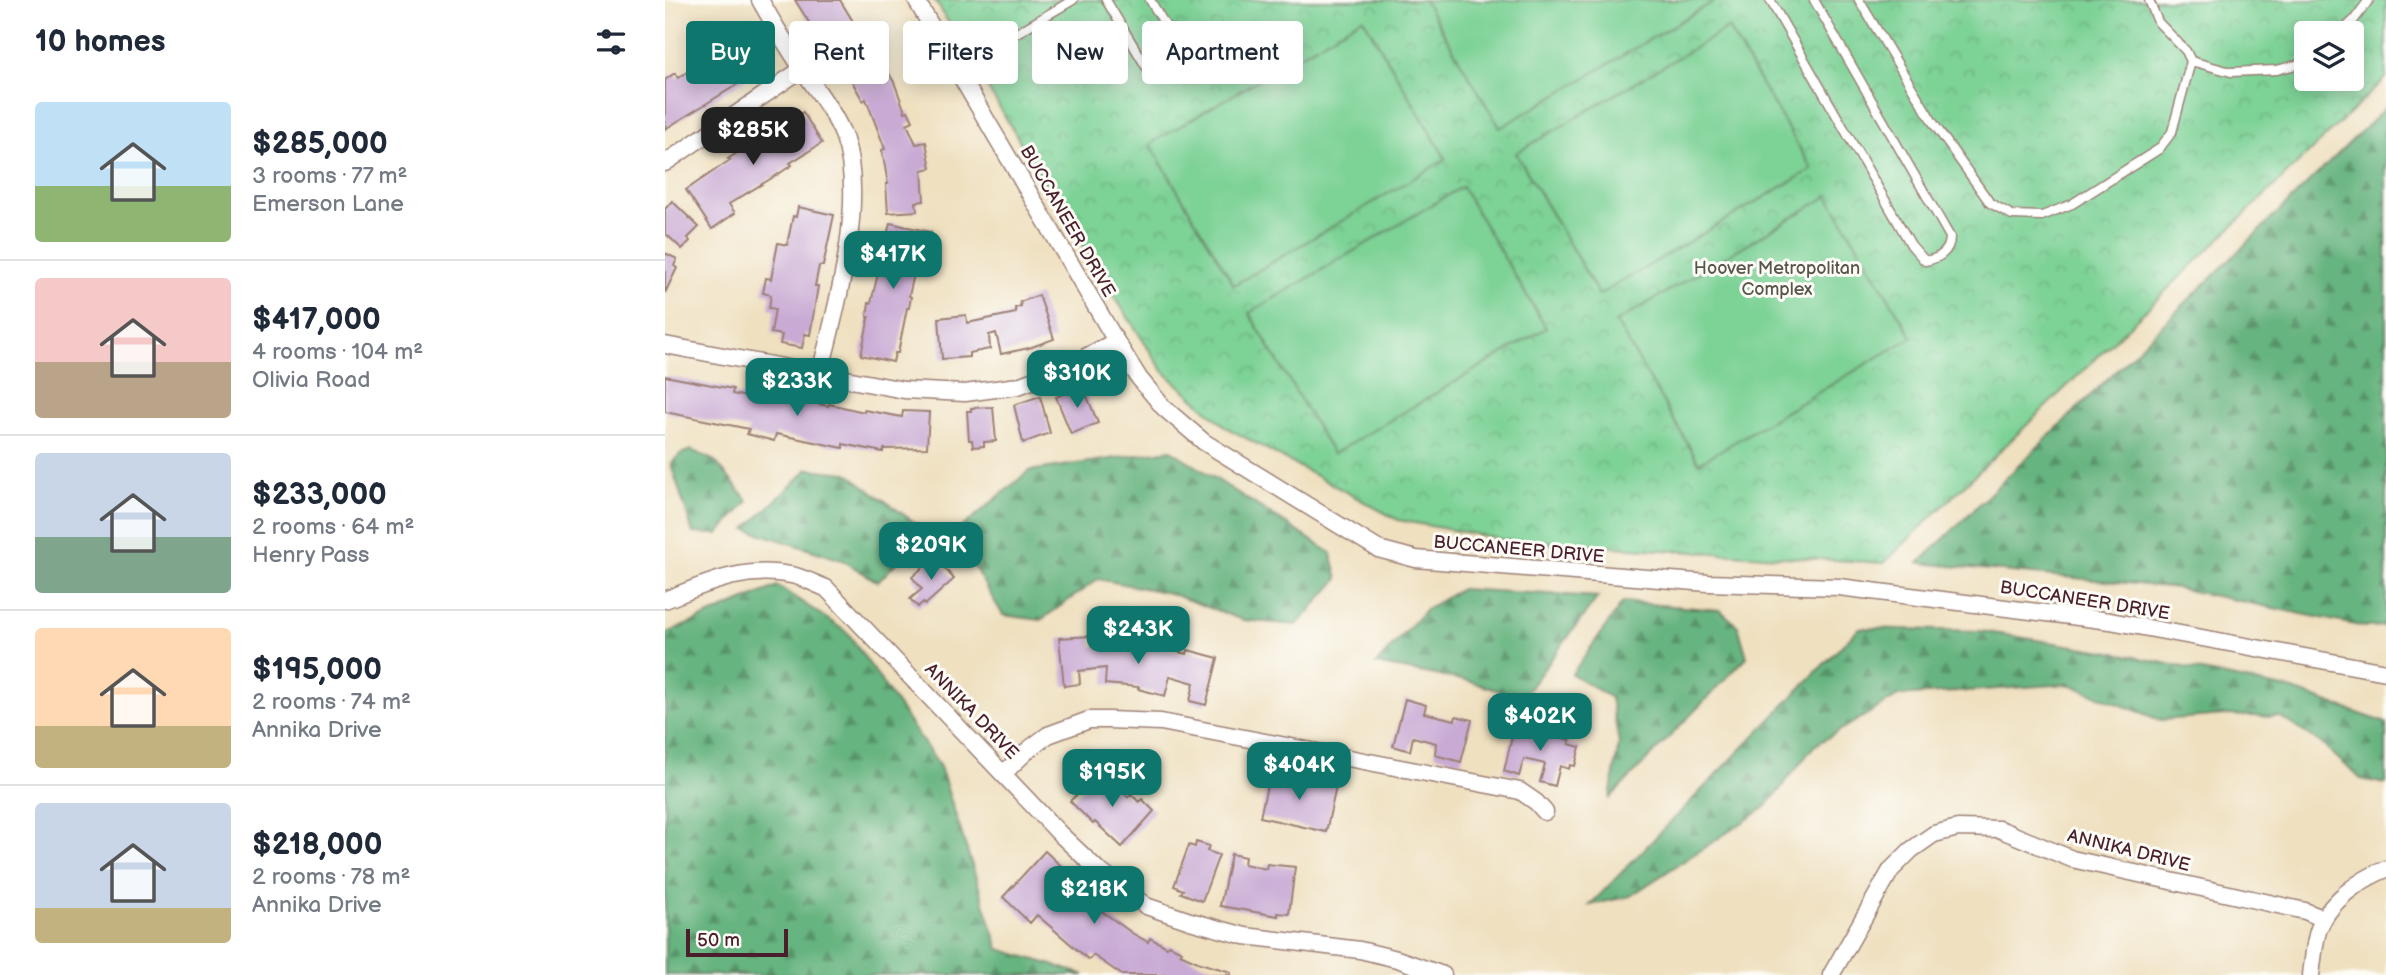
<!DOCTYPE html>
<html lang="en">
<head>
<meta charset="utf-8">
<style>
  :root { --surface:#fff; --page:#f2f2f3; --text:#1f2937; --muted:#747a83; --line:#e0e1e3; --accent:#0f766e }
  body { margin:0; font-family:"Balsamiq Sans",sans-serif; background:var(--page); color:var(--text); height:100vh; display:flex; flex-direction:column; font-size:26px; white-space:nowrap }
  * { box-sizing:border-box; margin:0 }
  p { font-size:23px; color:var(--muted) }
  .icon { flex:none; width:38px; height:38px; fill:none; stroke:currentColor; stroke-width:2; stroke-linecap:round; stroke-linejoin:round }
  .map { position:relative; flex:1; overflow:hidden }
  .drawer { display:flex; flex-direction:column; background:var(--surface); width:665px }
  .drawer>* { flex:none }
  .guide { position:absolute; left:21px; top:21px; width:665px; height:63px; display:flex; gap:14px }
  .fabs { position:absolute; left:1629px; top:21px; display:grid; gap:14px }
  .fabs a { display:grid; place-items:center; width:70px; height:70px; border-radius:7px; background:var(--surface); box-shadow:0 4px 18px #0003; font-size:35px }
  .scale { position:absolute; left:21px; bottom:18px; width:102px; box-sizing:border-box; padding-left:7px; border:4px solid #4a1f2b; border-top:0; font-size:19px; line-height:24px; white-space:nowrap; color:#4a1f2b; -webkit-text-stroke:5px #fdfcf7; paint-order:stroke }
  .price { position:absolute; translate:-50% -60px; padding:0 16px; border-radius:14px; background:var(--accent); color:#fff; font-size:23px; line-height:46px; filter:drop-shadow(0 2px 4px #0008) }
  .price::after { content:''; position:absolute; left:50%; top:42px; width:21px; height:16px; margin-left:-10px; background:inherit; clip-path:polygon(0 0,100% 0,50% 100%) }
  .price.on { background:#222; color:#fff }
  ul { padding:0; list-style:none }
  li { display:flex; align-items:center; gap:21px; height:175px; padding:0 35px }
  li+li { border-top:2px solid var(--line) }
  li span { display:grid; place-items:center; flex:none; width:196px; height:140px; border-radius:7px; color:#555 }
  li>.icon { margin-inline-start:auto }
  span .icon { width:84px; height:84px; fill:#fffc; stroke-width:1 }
  li b { font-size:30px }
  h2 { display:flex; justify-content:space-between; align-items:center; height:84px; padding:0 35px; font-size:30px }
  .pill { padding:0 24px; border-radius:7px; background:var(--surface); box-shadow:0 4px 18px #0003; font-size:24px; line-height:63px }
  .pill.on { background:var(--accent); color:#fff }
  main { display:flex; flex:1; min-height:0 }
  .map>svg:first-child { display:block }
  .forest { fill:url(#forest-firs); stroke:#586a55; stroke-width:2 }
  .park { fill:url(#park-crowns); stroke:#647860; stroke-width:2; fill-rule:evenodd }
  .pitch { fill:#7dd296; stroke:#647860; stroke-width:2 }
  .building { fill:#c9aad4 }
  .lines { fill:none; stroke-linecap:round; stroke-linejoin:round }
  .service-casing { stroke:#9c8076; stroke-width:11 }
  .minor-casing { stroke:#9c8076; stroke-width:19 }
  .service { stroke:#fff; stroke-width:8 }
  .minor { stroke:#fff; stroke-width:16 }
  .labels { text-anchor:middle; stroke-width:6; stroke-linejoin:round; paint-order:stroke }
  .street-label { font-size:18px; fill:#4a1f2b; stroke:#fdfcf7 }
  .park-label { font-size:18px; fill:#59554b; stroke:#fdfcf7 }
</style>
</head>
<body>
<main>
<section class="drawer">
<h2>10 homes<svg class="icon" aria-label="filters" viewBox="0 0 24 24"><path d="M4 7h16M4 17h16"/><circle cx="9" cy="7" r="2"/><circle cx="15" cy="17" r="2"/></svg></h2>
<ul>
<li><span style="background:linear-gradient(#bfe0f5 60%,#8fb573 0)"><svg class="icon" aria-label="home" viewBox="0 0 24 24"><path d="M3 11l9-7 9 7M6 9v11h12V9"/></svg></span><div><b>$285,000</b><p>3 rooms · 77 m²</p><p>Emerson Lane</p></div></li>
<li><span style="background:linear-gradient(#f6c9c9 60%,#b9a48a 0)"><svg class="icon" aria-label="home" viewBox="0 0 24 24"><path d="M3 11l9-7 9 7M6 9v11h12V9"/></svg></span><div><b>$417,000</b><p>4 rooms · 104 m²</p><p>Olivia Road</p></div></li>
<li><span style="background:linear-gradient(#c9d6e8 60%,#7fa58c 0)"><svg class="icon" aria-label="home" viewBox="0 0 24 24"><path d="M3 11l9-7 9 7M6 9v11h12V9"/></svg></span><div><b>$233,000</b><p>2 rooms · 64 m²</p><p>Henry Pass</p></div></li>
<li><span style="background:linear-gradient(#ffd9b3 70%,#c2b280 0)"><svg class="icon" aria-label="home" viewBox="0 0 24 24"><path d="M3 11l9-7 9 7M6 9v11h12V9"/></svg></span><div><b>$195,000</b><p>2 rooms · 74 m²</p><p>Annika Drive</p></div></li>
<li><span style="background:linear-gradient(#c9d6e8 75%,#c2b280 0)"><svg class="icon" aria-label="home" viewBox="0 0 24 24"><path d="M3 11l9-7 9 7M6 9v11h12V9"/></svg></span><div><b>$218,000</b><p>2 rooms · 78 m²</p><p>Annika Drive</p></div></li>
</ul>
</section>
<div class="map">
<svg width="1721" height="975" viewBox="0 0 1721 975">
  <defs>
    <pattern id="forest-firs" width="22" height="20" patternUnits="userSpaceOnUse" patternTransform="scale(1.75)"><rect width="22" height="20" fill="#66b47f"/><path d="M5 1l3.5 6h-7zM16 11l3.5 6h-7z" fill="#569268"/></pattern>
    <pattern id="park-crowns" width="20" height="18" patternUnits="userSpaceOnUse" patternTransform="scale(1.75)"><rect width="20" height="18" fill="#7dd296"/><path d="M2 6a3 3 0 1 1 6 0M12 15a3 3 0 1 1 6 0" fill="none" stroke="#6eb481"/></pattern>
  </defs>
  <rect width="100%" height="100%" fill="#fdfcf7"/>
  <filter id="ink" filterUnits="userSpaceOnUse"><feTurbulence type="fractalNoise" baseFrequency=".0143" numOctaves="2"/><feDisplacementMap in="SourceGraphic" scale="14" xChannelSelector="R" yChannelSelector="G"/><feConvolveMatrix kernelMatrix="1 2 1 2 8 2 1 2 1" color-interpolation-filters="sRGB"/></filter>
  <filter id="wash" filterUnits="userSpaceOnUse"><feTurbulence type="fractalNoise" baseFrequency=".00686" numOctaves="4" result="noise"/><feDisplacementMap in="SourceGraphic" scale="28" xChannelSelector="R" yChannelSelector="G"/><feGaussianBlur stdDeviation="1.57" result="paint"/><feColorMatrix in="noise" values="0 0 0 0 0 0 0 0 0 0 0 0 0 0 0 0 0 1.4 0 .05"/><feComposite in="paint" operator="in"/></filter>
  <g filter="url(#wash)">
    <rect width="100%" height="100%" fill="#efe0c0"/>
    <!-- forest -->
    <path class="forest" d="M1721,107V626L1700,627L1512,588L1254,563Z
      M26,450L50,461L83,501L53,534L28,533L6,464L15,454Z
      M506,450L666,553L673,579L632,625L578,620L504,593L433,579L376,620L338,615L289,534L364,471Z
      M143,469L182,473L261,531L213,582L177,560L81,529Z
      M113,586L183,633L275,767L334,949L420,975H0V634Z
      M796,589L933,597L857,698L803,681L711,664L761,609Z
      M958,602L1055,610L1073,626L1082,657L945,798L954,743L946,698L907,674Z
      M1194,628L1316,631L1446,652L1628,690L1721,723V784L1696,779L1656,743L1615,717L1559,715L1495,720L1403,684L1233,696L1149,746L1101,807L965,896L925,905Z"/>
    <!-- park -->
    <path class="park" d="M270,0H1721V78L1219,563L847,541L733,520L562,428L498,371L431,268ZM1642,33H1687V79H1642Z"/>
    <!-- pitch -->
    <path class="pitch" d="M759,0H1046L1048,2L835,128Z
      M698,18L781,159L569,285L485,144Z
      M1063,28L1147,169L934,295L851,153Z
      M797,187L881,328L668,454L584,313Z
      M1163,196L1247,337L1034,463L951,322Z"/>
    <g id="blocks">
      <!-- building -->
      <path class="building" d="M130,0H175L192,28L196,25L205,39L213,54L209,56L220,74L223,72L229,82L240,112L243,111L248,121L242,124L251,144L261,142L266,168L257,170L259,201L251,202L252,211L223,213L221,184H223L217,150L220,149L201,99L198,101L174,58L168,61Z
        M79,23L104,65L0,129V80L10,73L13,78L31,66L27,59L37,54L35,50Z
        M138,112L157,143L125,163L127,165L112,175L64,204L70,213L47,229L21,190L65,160L63,159L89,142L87,140L129,114L131,117Z
        M7,201L34,227L23,238L25,241L17,249L0,233V209Z
        M133,207L169,215L158,266H154L150,286H153L145,335L140,334L137,348L115,344L117,335L106,333L110,309L104,308L106,295L98,293L101,278L106,279L113,243L122,245L128,216L131,217Z
        M225,223L266,232L264,243L260,242L257,254H254L250,274H249L244,296L246,297L244,308H242L233,353H230L228,362L196,355L204,317H202L204,303H206Z
        M0,253L12,259L9,266L12,268L0,293Z
        M374,295L389,339L364,348L336,354L331,333L324,335L325,349L304,353V357L277,359L274,318L301,315L302,323L351,313L350,308L356,306L355,302Z
        M0,376L68,389L67,394L91,399L93,391L163,406L164,404L199,412V410L237,417L238,411L264,412L262,448L219,449L218,452L178,444V448L111,434L109,441L82,434L84,429L0,412Z
        M415,387L418,395L421,394L433,423L406,434L391,397Z
        M375,396L385,433L358,443L349,405Z
        M328,407L331,441L319,442V446L308,447L307,440H304L302,411H306V408Z
        M270,557L289,579L260,605L258,602L253,607L245,599L257,589L247,577Z
        M426,636L427,646L456,647L457,642L479,644L522,654L523,650L553,658L541,705L525,701L529,683L505,676L500,696L473,689L474,687L440,684L441,668L414,671L415,684L399,686L394,638Z
        M740,699L761,705L759,713L790,720L791,716L807,720L796,762L770,755L771,743L748,737L745,751L728,746Z
        M850,724L905,740L904,744L915,747L910,766L905,765L904,769L895,766L890,786L875,782L880,764L859,759L854,776L839,771Z
        M437,771L463,797L466,794L474,802L477,799L489,811L457,847L430,822L428,824L405,801Z
        M617,776L639,781L640,778L657,782L658,779L672,782L661,832L595,817L604,777L616,780Z
        M531,842L544,846L542,851L554,855L537,901L516,893L518,890L509,886L524,845L530,847Z
        M380,851L396,866L394,868L422,892L419,895L431,907L467,933L483,942L485,938L502,947L504,945L517,951L515,954L535,963L566,972V975H457L428,955L424,960L372,915L365,923L338,897Z
        M566,854L580,857L579,864L601,869L602,864L630,867L624,914L613,913V916L555,906Z"/>
    </g>
  </g>
  <g filter="url(#ink)">
    <use href="#blocks" fill-opacity="0" stroke="#9c8076" stroke-width="2"/>
    <g class="lines">
      <defs>
        <path id="service" d="M441,0L486,75L519,56L485,0
          M1105,0L1246,245L1260,261C1273,259 1285,252 1285,237L1149,0
          M1194,0L1269,124L1325,203L1347,215L1377,216L1407,204L1494,149L1507,132L1526,61L1521,51L1493,22L1484,0
          M1675,33L1689,20L1704,0
          M1526,61L1566,72L1612,70L1642,62
          M292,68L408,0"/>
        <path id="minor" d="M95,0C109,25 124,49 140,73C154,93 170,114 179,137C202,201 171,309 155,373
          M251,0L451,341L474,378L499,408L539,442L713,549L751,559L1043,583L1174,587L1445,621L1721,672
          M0,163L137,69
          M0,345L239,390L300,393L353,386L396,370L451,341
          M0,600C43,583 78,566 126,575C138,577 150,584 161,588L395,834L433,870L481,906L525,921L580,936L695,950L732,959L778,975
          M339,773L363,750L383,735L424,720H443L496,722L855,791L871,802L880,812
          M1166,975L1226,870L1246,850L1269,834L1293,828L1334,829L1407,859L1640,911L1659,919
          M1646,975C1648,961 1649,945 1653,931C1663,902 1694,880 1721,869"/>
      </defs>
      <!-- service casing -->
      <use href="#service" class="service-casing"/>
      <!-- minor casing -->
      <use href="#minor" class="minor-casing"/>
      <!-- service -->
      <use href="#service" class="service"/>
      <!-- minor -->
      <use href="#minor" class="minor"/>
    </g>
  </g>
  <g class="labels">
    <!-- street labels -->
    <g class="street-label">
      <text transform="translate(403 221) rotate(60)" y="6">BUCCANEER DRIVE</text>
      <text transform="translate(854 549) rotate(5)" y="6">BUCCANEER DRIVE</text>
      <text transform="translate(1420 600) rotate(9)" y="6">BUCCANEER DRIVE</text>
      <text transform="translate(307 711) rotate(46)" y="6">ANNIKA DRIVE</text>
      <text transform="translate(1464 850) rotate(14)" y="6">ANNIKA DRIVE</text>
    </g>
    <!-- park labels -->
    <g class="park-label">
      <text x="1112" y="274">Hoover Metropolitan<tspan x="1112" dy="21">Complex</tspan></text>
    </g>
  </g>
</svg>
<div class="fabs">
<a><svg class="icon" aria-label="layers" viewBox="0 0 24 24"><path d="M12 4l9 5-9 5-9-5zM3 14l9 5 9-5"/></svg></a>
</div>
<div class="scale">50 m</div>
<b class="price on" style="left:88px;top:167px">$285K</b>
<b class="price" style="left:228px;top:291px">$417K</b>
<b class="price" style="left:412px;top:410px">$310K</b>
<b class="price" style="left:132px;top:418px">$233K</b>
<b class="price" style="left:266px;top:582px">$209K</b>
<b class="price" style="left:473px;top:666px">$243K</b>
<b class="price" style="left:875px;top:753px">$402K</b>
<b class="price" style="left:634px;top:802px">$404K</b>
<b class="price" style="left:447px;top:809px">$195K</b>
<b class="price" style="left:429px;top:926px">$218K</b>
<div class="guide">
<a class="pill on">Buy</a>
<a class="pill">Rent</a>
<a class="pill">Filters</a>
<a class="pill">New</a>
<a class="pill">Apartment</a>
</div>
</div>
</main>
</body>
</html>
